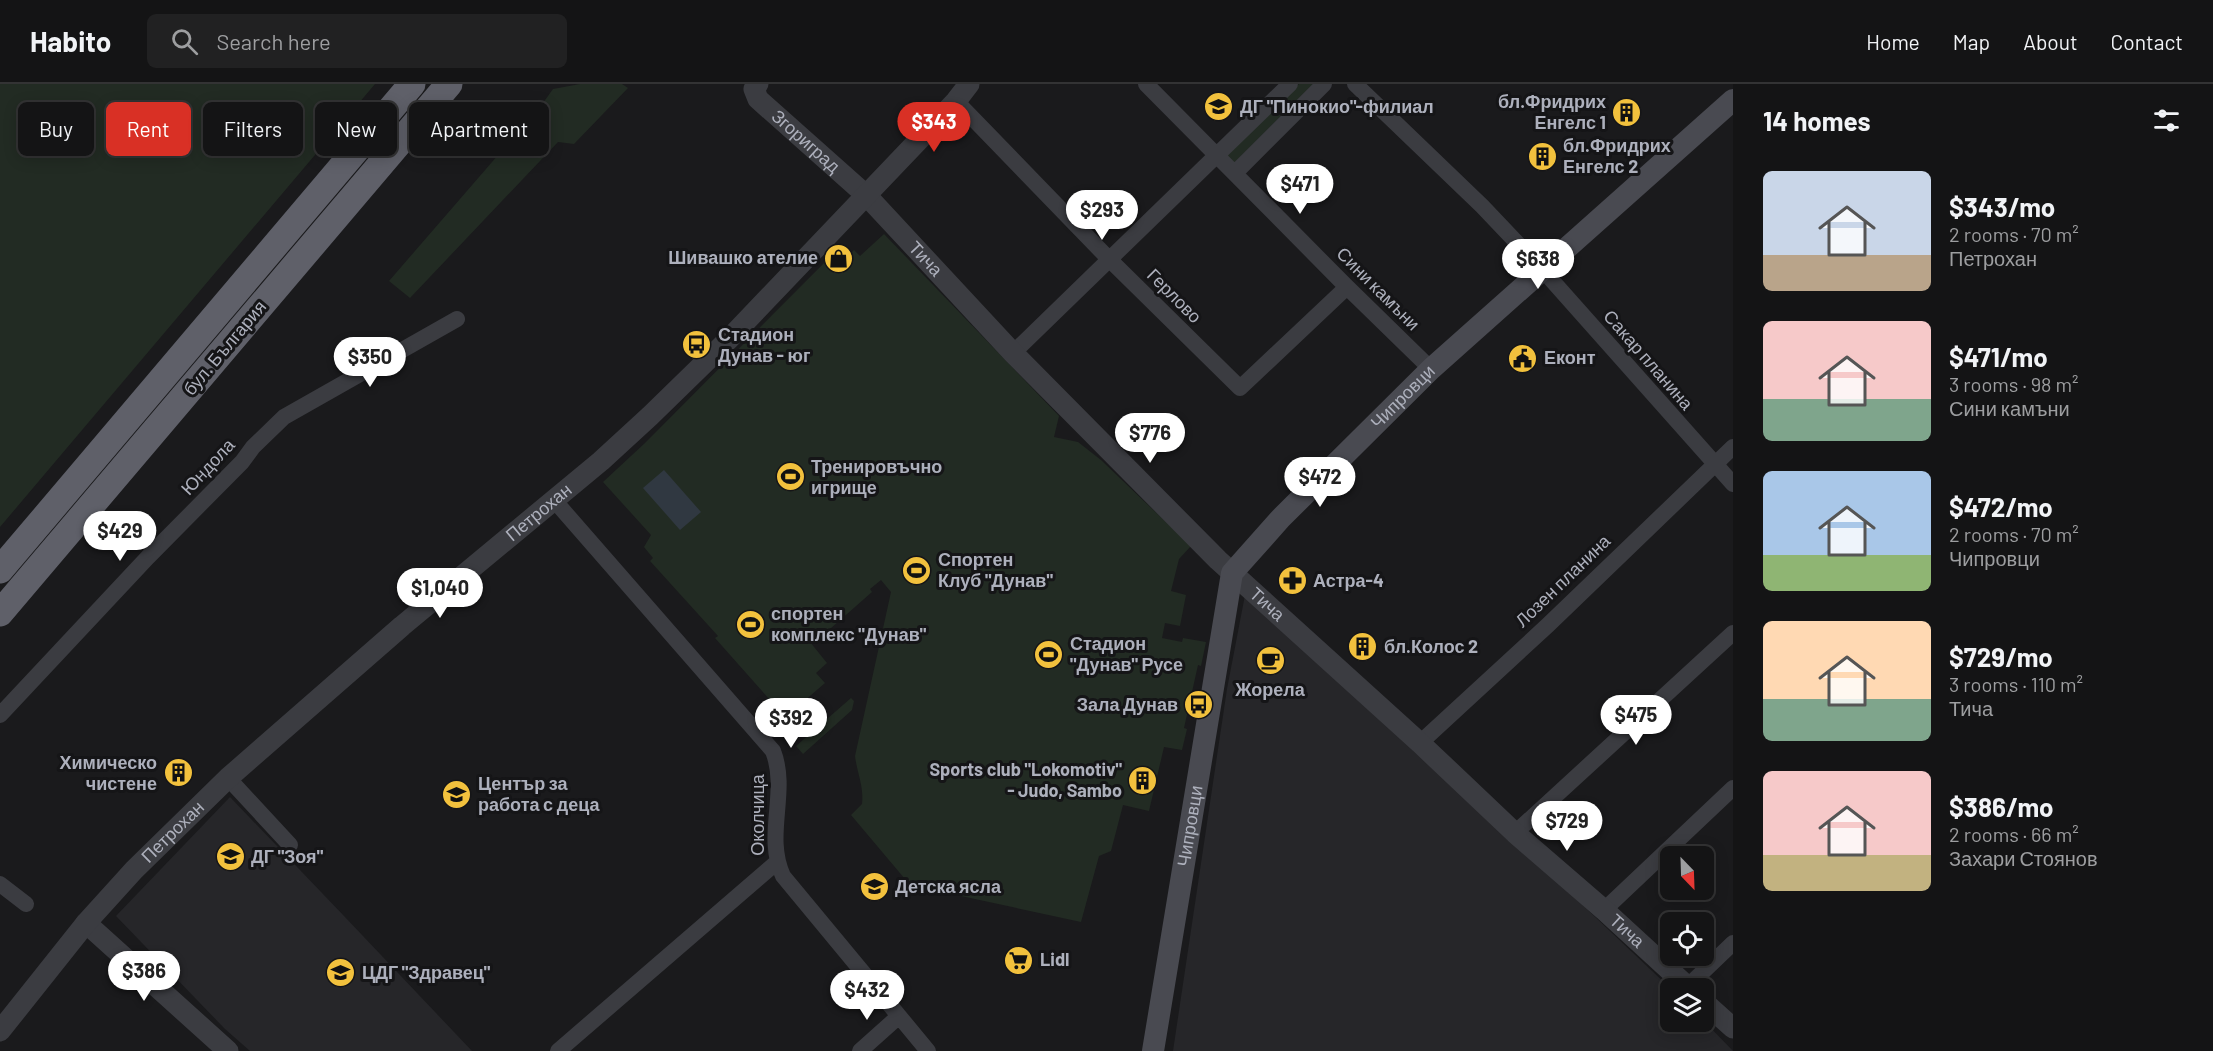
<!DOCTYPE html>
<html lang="en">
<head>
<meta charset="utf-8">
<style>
  :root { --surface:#141415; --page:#212122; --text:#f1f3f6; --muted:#9d9ea0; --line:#333334; --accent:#d93025 }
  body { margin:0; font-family:Barlow,sans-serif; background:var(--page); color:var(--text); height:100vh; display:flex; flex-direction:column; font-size:22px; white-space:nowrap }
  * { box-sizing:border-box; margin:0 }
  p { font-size:20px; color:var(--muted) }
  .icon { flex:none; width:33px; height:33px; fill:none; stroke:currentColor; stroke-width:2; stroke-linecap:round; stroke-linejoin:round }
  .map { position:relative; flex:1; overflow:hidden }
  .details { display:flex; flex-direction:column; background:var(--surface); width:480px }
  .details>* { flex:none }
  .hud { position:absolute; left:18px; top:18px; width:570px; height:54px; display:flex; gap:12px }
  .needle { width:39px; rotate:157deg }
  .controls { position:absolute; left:1660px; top:762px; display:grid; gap:12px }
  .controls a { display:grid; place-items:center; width:54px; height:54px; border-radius:9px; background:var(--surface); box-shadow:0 3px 15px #0003,0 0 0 2px var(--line); font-size:30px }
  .price { position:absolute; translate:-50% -51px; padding:0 14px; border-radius:21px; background:#fff; color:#222; font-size:20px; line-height:39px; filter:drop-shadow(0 2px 3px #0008) }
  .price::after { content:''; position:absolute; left:50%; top:36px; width:18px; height:14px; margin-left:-9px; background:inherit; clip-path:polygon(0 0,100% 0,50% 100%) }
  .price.on { background:var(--accent); color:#fff }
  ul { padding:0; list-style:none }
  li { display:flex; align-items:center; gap:18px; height:150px; padding:0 30px }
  li span { display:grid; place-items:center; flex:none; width:168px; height:120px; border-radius:9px; color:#555 }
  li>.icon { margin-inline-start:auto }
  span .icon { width:72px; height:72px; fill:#fffc; stroke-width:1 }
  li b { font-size:26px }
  h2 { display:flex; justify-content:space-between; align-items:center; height:72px; padding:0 30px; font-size:26px }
  .chip { padding:0 21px; border-radius:9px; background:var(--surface); box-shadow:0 3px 15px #0003,0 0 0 2px var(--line); font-size:21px; line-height:54px }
  .chip.on { background:var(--accent); color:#fff }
  header { display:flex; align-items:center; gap:36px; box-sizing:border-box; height:84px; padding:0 30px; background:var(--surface); border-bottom:2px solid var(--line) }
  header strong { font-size:28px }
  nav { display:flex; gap:33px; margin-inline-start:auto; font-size:21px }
  .search { width:420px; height:54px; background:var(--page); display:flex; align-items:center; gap:15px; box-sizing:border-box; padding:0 21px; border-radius:9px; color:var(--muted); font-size:22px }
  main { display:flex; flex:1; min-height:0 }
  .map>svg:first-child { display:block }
  .built { fill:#262629 }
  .green { fill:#222b23 }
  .water { fill:#303841 }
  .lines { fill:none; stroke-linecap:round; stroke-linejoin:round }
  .minor { stroke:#3b3c41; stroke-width:16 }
  .tertiary { stroke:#3b3c41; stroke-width:21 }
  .secondary { stroke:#494a51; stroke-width:22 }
  .trunk { stroke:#5f6069; stroke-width:27 }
  .labels { text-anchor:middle; stroke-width:6; stroke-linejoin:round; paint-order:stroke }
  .poi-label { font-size:18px; font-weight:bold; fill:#adb0bc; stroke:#151517; text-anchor:start }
  .street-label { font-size:18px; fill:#adb0bc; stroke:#151517 }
</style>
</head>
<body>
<header>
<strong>Habito</strong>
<div class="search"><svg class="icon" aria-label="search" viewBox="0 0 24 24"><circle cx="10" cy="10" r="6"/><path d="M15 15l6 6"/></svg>Search here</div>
<nav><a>Home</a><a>Map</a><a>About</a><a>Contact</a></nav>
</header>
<main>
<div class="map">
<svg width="1733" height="967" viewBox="0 0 1733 967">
  <rect width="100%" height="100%" fill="#1a1a1c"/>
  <!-- built -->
  <path class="built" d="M1245,511L1515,757L1671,905V938L1704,937L1733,967H1173L1227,605Z
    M230,713L344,832L472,967H250L225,945L116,832Z"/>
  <!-- green -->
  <path class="green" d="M0,0H375L0,443Z
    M580,0H622L628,4L574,60L558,58L410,214L389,197L543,19L553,5Z
    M1299,0H1313L1233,80L1225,72Z
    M884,150L1059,332L1054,353L1078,358L1101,376L1191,462L1179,475L1171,507L1186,511L1180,542L1165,539L1162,554L1182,558L1183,554L1206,558L1201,582L1198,581L1184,644L1187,645L1182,666L1164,663L1149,727L1123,721L1111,767L1099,772L1081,838L910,801L851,731L862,720C864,702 857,689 855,672L891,508L881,496L870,505L872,508L822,552L819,550L810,558L827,579L816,589L825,599L796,624L788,615L777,624L715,554L718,552L650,477L653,474L644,463L651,451L603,398L645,359L830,173L839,181L854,166L860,172Z
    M851,614L854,617L852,626L803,670L796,662Z"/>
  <!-- water -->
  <path class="water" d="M664,386L701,428L680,446L643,404Z"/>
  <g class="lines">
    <!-- minor -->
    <path class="minor" d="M1146,0L1347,203L1431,285
      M1355,0L1482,122L1541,184L1733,400
      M956,17L1109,175L1240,304L1347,203
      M1235,89L1324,0
      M1013,269L1290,0
      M554,416L773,667C789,708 764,751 783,792L928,967
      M0,631L148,473L242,378L253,363L284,333L457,235
      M1420,659L1548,541L1733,363
      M228,694L290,761
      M1515,749L1733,549
      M0,800L26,820
      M1604,826L1733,704
      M1687,903L1733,859
      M558,967L777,778
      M860,967L898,933"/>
    <!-- tertiary -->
    <g class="tertiary">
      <path id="s1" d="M758,0L754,5L758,15L867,112L1013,269L1218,476L1420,659L1515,749L1604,826L1689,904"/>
      <path d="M86,839L228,967"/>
      <path d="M1704,918L1733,944"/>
      <path id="s2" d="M0,947L86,839L134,786L228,694L402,542L601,377L650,332L729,255L956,17L969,0"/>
    </g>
    <!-- secondary -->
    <path class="secondary" id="s3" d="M1153,967L1232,489L1281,434L1431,285L1733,16"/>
    <!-- trunk -->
    <path class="trunk" d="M0,486L412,0
      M0,529L449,0"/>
  </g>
  <!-- icons -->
  <defs>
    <symbol id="school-disc" viewBox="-11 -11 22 22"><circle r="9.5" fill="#f2c13d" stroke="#151517"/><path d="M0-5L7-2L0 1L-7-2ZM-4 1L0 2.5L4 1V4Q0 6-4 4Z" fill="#111"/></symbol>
    <symbol id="building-disc" viewBox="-11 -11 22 22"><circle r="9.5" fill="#f2c13d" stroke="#151517"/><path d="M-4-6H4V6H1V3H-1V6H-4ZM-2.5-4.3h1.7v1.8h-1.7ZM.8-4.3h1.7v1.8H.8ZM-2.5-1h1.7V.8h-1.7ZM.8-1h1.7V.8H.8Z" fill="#111"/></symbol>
    <symbol id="shop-disc" viewBox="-11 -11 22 22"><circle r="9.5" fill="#f2c13d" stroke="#151517"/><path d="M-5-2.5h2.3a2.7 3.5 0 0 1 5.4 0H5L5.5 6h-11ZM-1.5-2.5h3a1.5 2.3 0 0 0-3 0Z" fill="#111"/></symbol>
    <symbol id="bus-disc" viewBox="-11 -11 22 22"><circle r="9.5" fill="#f2c13d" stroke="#151517"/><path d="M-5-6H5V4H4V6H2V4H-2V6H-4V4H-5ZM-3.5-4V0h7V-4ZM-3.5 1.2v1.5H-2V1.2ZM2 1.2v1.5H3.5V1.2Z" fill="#111"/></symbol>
    <symbol id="civic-disc" viewBox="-11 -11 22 22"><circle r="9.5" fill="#f2c13d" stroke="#151517"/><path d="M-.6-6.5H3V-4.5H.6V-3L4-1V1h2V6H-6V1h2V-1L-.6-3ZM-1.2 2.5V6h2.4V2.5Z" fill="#111"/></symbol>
    <symbol id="stadium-disc" viewBox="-11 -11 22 22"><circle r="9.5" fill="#f2c13d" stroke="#151517"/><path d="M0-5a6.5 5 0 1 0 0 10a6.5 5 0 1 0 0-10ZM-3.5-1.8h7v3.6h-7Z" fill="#111"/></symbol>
    <symbol id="pharmacy-disc" viewBox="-11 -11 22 22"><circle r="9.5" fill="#f2c13d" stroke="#151517"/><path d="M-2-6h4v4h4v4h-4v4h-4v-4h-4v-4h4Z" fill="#111"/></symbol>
    <symbol id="cafe-disc" viewBox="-11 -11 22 22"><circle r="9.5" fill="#f2c13d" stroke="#151517"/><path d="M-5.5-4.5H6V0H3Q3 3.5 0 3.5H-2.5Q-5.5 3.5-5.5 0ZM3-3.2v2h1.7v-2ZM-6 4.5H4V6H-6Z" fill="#111"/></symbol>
    <symbol id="supermarket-disc" viewBox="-11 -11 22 22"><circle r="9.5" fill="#f2c13d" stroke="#151517"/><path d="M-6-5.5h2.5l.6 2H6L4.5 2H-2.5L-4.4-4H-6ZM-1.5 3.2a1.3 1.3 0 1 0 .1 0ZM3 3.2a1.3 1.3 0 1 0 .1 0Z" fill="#111"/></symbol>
  </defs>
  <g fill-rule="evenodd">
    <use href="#school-disc" x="1202" y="6" width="33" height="33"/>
    <use href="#building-disc" x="1610" y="12" width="33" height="33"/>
    <use href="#building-disc" x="1526" y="56" width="33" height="33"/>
    <use href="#shop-disc" x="822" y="158" width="33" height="33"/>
    <use href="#bus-disc" x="680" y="244" width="33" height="33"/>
    <use href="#civic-disc" x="1506" y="258" width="33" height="33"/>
    <use href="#stadium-disc" x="774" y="376" width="33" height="33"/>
    <use href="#stadium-disc" x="900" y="470" width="33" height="33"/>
    <use href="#pharmacy-disc" x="1276" y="480" width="33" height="33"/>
    <use href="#stadium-disc" x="734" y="524" width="33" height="33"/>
    <use href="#building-disc" x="1346" y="546" width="33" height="33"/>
    <use href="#stadium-disc" x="1032" y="554" width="33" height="33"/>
    <use href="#cafe-disc" x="1254" y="560" width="33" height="33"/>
    <use href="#bus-disc" x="1182" y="604" width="33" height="33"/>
    <use href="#building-disc" x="162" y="672" width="33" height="33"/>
    <use href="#building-disc" x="1126" y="680" width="33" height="33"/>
    <use href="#school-disc" x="440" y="694" width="33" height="33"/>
    <use href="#school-disc" x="214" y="756" width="33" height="33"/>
    <use href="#school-disc" x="858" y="786" width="33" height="33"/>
    <use href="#supermarket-disc" x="1002" y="860" width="33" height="33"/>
    <use href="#school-disc" x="324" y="872" width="33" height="33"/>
  </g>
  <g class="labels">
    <!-- poi labels -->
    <g class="poi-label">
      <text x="1606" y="24" text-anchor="end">бл.Фридрих<tspan x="1606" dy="21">Енгелс 1</tspan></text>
      <text x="1240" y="29">ДГ "Пинокио"-филиал</text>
      <text x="1563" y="68">бл.Фридрих<tspan x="1563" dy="21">Енгелс 2</tspan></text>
      <text x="818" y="180" text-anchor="end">Шивашко ателие</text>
      <text x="718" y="257">Стадион<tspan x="718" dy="21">Дунав - юг</tspan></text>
      <text x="1544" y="280">Еконт</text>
      <text x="811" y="389">Тренировъчно<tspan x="811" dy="21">игрище</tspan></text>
      <text x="938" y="482">Спортен<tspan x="938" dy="21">Клуб "Дунав"</tspan></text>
      <text x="1313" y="503">Астра-4</text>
      <text x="771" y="536">спортен<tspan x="771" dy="21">комплекс "Дунав"</tspan></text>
      <text x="1070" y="566">Стадион<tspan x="1070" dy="21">"Дунав" Русе</tspan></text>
      <text x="1384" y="569">бл.Колос 2</text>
      <text x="1270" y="612" text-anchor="middle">Жорела</text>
      <text x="1178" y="627" text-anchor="end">Зала Дунав</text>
      <text x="157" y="685" text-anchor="end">Химическо<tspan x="157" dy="21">чистене</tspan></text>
      <text x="1122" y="692" text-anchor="end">Sports club "Lokomotiv"<tspan x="1122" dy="21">- Judo, Sambo</tspan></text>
      <text x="478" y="706">Център за<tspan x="478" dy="21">работа с деца</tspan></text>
      <text x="251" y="779">ДГ "Зоя"</text>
      <text x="895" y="809">Детска ясла</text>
      <text x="1040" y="882">Lidl</text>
      <text x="362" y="895">ЦДГ "Здравец"</text>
    </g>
    <!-- street labels -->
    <g class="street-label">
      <text dy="6" stroke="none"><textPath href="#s1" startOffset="81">Згориград</textPath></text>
      <text dy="6" stroke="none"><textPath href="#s1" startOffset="249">Тича</textPath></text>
      <text transform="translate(1378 205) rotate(45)" y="6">Сини камъни</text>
      <text transform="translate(1174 212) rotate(45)" y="6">Герлово</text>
      <text transform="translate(225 264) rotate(-50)" y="6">бул. България</text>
      <text transform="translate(1648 276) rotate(49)" y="6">Сакар планина</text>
      <text dy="6" stroke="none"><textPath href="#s3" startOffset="730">Чипровци</textPath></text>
      <text transform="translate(208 383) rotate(-47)" y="6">Юндола</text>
      <text dy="6" stroke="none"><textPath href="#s2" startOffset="750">Петрохан</textPath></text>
      <text transform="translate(1563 497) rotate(-44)" y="6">Лозен планина</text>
      <text dy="6" stroke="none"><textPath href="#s1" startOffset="735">Тича</textPath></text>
      <text transform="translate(758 731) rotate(-90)" y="6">Околчица</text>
      <text dy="6" stroke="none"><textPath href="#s3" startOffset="228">Чипровци</textPath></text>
      <text dy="6" stroke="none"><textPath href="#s2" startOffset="264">Петрохан</textPath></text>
      <text dy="6" stroke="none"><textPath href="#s1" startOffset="1221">Тича</textPath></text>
    </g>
  </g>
</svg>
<div class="controls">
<a><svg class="needle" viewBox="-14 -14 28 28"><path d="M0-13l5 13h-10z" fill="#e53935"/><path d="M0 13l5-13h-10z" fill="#9d9ea0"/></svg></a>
<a><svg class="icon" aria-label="locate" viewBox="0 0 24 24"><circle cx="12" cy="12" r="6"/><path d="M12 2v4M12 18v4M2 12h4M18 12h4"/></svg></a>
<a><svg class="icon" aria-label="layers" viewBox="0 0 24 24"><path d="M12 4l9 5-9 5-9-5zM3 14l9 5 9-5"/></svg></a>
</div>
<b class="price on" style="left:934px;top:69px">$343</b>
<b class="price" style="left:1300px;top:131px">$471</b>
<b class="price" style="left:1102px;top:157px">$293</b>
<b class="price" style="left:1538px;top:206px">$638</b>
<b class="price" style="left:370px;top:304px">$350</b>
<b class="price" style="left:1150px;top:380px">$776</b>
<b class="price" style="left:1320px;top:424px">$472</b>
<b class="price" style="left:120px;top:478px">$429</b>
<b class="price" style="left:440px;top:535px">$1,040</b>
<b class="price" style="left:1636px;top:662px">$475</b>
<b class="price" style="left:791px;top:665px">$392</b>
<b class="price" style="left:1567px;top:768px">$729</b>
<b class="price" style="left:144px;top:918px">$386</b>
<b class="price" style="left:867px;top:937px">$432</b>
<div class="hud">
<a class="chip">Buy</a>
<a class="chip on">Rent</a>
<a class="chip">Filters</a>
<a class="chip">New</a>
<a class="chip">Apartment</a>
</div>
</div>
<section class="details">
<h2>14 homes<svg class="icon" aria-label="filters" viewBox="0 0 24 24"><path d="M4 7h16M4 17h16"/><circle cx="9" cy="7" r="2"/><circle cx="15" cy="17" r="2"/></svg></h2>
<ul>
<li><span style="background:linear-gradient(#c9d6e8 70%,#b9a48a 0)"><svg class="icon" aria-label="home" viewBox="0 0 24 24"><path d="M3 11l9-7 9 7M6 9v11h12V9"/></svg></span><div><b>$343/mo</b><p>2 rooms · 70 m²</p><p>Петрохан</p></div></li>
<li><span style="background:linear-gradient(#f6c9c9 65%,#7fa58c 0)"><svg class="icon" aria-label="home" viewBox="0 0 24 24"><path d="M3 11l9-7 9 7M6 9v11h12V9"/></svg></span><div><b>$471/mo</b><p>3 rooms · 98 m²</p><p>Сини камъни</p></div></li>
<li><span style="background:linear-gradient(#a9c7e8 70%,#8fb573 0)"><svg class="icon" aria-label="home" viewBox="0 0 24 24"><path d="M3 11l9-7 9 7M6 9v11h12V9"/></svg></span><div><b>$472/mo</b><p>2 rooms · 70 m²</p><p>Чипровци</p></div></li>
<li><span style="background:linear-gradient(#ffd9b3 65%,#7fa58c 0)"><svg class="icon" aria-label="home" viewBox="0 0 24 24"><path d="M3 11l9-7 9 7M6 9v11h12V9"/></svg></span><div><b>$729/mo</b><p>3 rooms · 110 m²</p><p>Тича</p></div></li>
<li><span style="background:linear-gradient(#f6c9c9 70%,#c2b280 0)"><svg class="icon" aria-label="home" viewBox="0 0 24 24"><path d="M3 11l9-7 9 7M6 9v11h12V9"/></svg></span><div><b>$386/mo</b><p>2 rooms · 66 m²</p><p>Захари Стоянов</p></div></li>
</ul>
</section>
</main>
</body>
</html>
